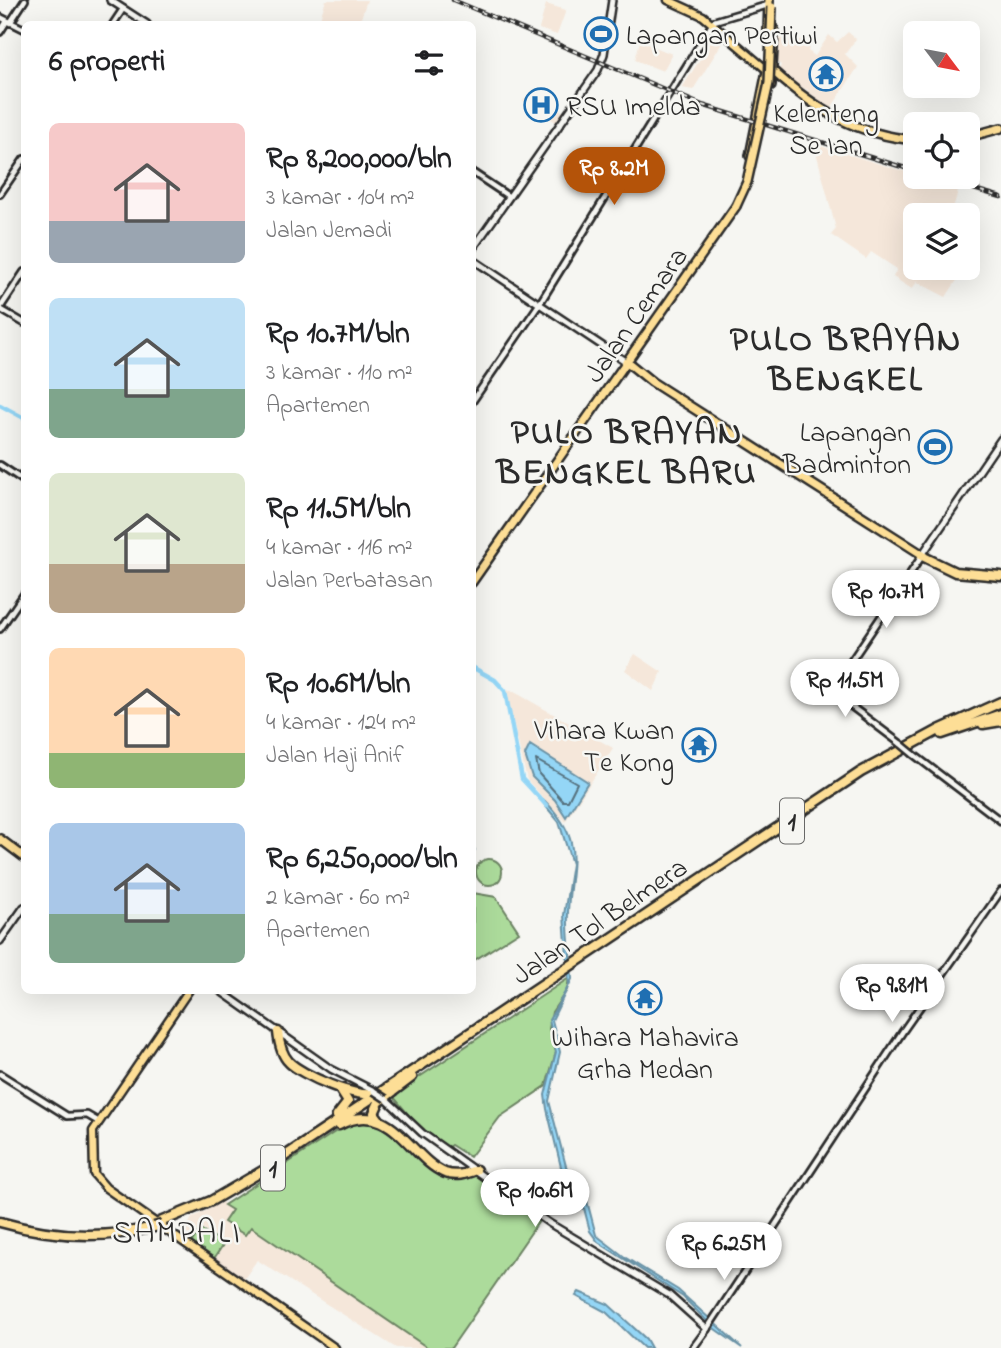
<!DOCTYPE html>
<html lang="id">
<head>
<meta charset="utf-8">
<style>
  :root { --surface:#fff; --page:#f6f6f6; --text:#202124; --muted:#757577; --accent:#b45309 }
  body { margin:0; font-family:"Indie Flower",sans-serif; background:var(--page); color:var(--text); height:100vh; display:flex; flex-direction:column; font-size:26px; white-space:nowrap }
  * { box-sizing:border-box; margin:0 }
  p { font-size:23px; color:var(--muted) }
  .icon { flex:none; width:38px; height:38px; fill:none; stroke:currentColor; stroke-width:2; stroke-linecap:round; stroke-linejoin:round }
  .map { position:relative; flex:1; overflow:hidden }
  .sheet { position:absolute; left:21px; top:21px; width:455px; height:973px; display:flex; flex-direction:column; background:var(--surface); border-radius:10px; box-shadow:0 7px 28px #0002 }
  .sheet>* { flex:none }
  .needle { width:46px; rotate:122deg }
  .tools { position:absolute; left:903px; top:21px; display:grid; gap:14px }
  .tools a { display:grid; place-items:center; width:77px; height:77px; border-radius:10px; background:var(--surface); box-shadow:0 7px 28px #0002; font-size:35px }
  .price { position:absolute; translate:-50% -60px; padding:0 16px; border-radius:24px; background:#fff; color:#222; font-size:23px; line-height:46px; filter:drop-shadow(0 2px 4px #0008) }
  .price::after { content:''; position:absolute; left:50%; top:42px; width:21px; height:16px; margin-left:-10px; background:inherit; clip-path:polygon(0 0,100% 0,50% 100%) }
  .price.on { background:var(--accent); color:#fff }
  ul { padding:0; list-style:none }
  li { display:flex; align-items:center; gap:21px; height:175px; padding:0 28px }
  li span { display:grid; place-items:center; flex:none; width:196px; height:140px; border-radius:10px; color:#555 }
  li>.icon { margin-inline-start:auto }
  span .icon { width:84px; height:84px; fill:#fffc; stroke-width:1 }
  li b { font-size:30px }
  h2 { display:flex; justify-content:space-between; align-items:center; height:84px; padding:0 28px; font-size:30px }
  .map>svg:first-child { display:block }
  .built { fill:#f5e7da }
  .green { fill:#acdb9b; stroke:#6c8363; stroke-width:2 }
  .water { fill:#94d6f6; stroke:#6a92a5; stroke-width:2 }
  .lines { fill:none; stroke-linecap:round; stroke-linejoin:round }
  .shore { stroke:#556f7c; stroke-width:2 }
  .stream { stroke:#6a92a5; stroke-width:2 }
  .river { stroke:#94d6f6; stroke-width:4.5 }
  .tertiary-casing { stroke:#2b2b2b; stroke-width:10 }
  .secondary-casing { stroke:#2b2b2b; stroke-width:10 }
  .primary-casing { stroke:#2b2b2b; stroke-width:11 }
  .trunk-casing { stroke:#2b2b2b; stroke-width:12 }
  .motorway-casing { stroke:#2b2b2b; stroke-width:13 }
  .tertiary { stroke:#f6f6f2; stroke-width:4.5 }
  .secondary { stroke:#f6f6f2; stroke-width:5 }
  .primary { stroke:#fdde96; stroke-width:6 }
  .trunk { stroke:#fdde96; stroke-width:7 }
  .motorway { stroke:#fdde96; stroke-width:8 }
  .rail-casing { stroke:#2b2b2b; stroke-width:4.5 }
  .rail { stroke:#f6f6f2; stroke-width:2; stroke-dasharray:5; stroke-linecap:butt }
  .tertiary-bridge-casing { stroke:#2b2b2b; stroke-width:10; stroke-linecap:butt }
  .secondary-bridge-casing { stroke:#2b2b2b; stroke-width:10; stroke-linecap:butt }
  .trunk-bridge-casing { stroke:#2b2b2b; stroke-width:12; stroke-linecap:butt }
  .motorway-bridge-casing { stroke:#2b2b2b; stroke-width:13; stroke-linecap:butt }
  .tertiary-bridge { stroke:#f6f6f2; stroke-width:4.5 }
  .secondary-bridge { stroke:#f6f6f2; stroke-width:5 }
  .trunk-bridge { stroke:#fdde96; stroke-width:7 }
  .motorway-bridge { stroke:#fdde96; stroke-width:8 }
  .labels { text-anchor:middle; stroke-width:5; stroke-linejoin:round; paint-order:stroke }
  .shield { fill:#f6f6f2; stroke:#686867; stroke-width:2 }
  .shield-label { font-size:26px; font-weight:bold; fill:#2b2b2b }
  .poi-label { font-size:28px; fill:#2b2b2b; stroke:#f6f6f2; text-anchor:start }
  .street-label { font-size:28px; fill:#2b2b2b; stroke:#f6f6f2 }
  .quarter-label { font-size:32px; letter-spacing:2px; fill:#2b2b2b; stroke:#f6f6f2 }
  .district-label { font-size:35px; font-weight:bold; letter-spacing:2px; fill:#2b2b2b; stroke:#f6f6f2 }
</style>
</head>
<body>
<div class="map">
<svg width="1001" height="1348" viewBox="0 0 1001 1348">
  <rect width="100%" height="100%" fill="#f6f6f2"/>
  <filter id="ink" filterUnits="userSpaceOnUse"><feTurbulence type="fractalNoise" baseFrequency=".0143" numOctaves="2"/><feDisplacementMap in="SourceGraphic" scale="14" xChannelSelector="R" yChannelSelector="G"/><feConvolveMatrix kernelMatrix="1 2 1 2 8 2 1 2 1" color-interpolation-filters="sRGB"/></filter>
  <g filter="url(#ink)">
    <!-- built -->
    <path class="built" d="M326,0H367L359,24H341L320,18Z
      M546,4L566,10L557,35L539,29Z
      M848,32L856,39L845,54L858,67L828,113L804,97L808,90L802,88L799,92L778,73L781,65L776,60V38L803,40L809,47L808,51L815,56L829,35L837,42Z
      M722,33L718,40L722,43L693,90L682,88L715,35L719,37Z
      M640,41L672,54L663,71L635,60Z
      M534,89L566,114L559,124L525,102L523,100Z
      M814,144L959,188L951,215H915V268H965L946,297L917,282L912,289L893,277L897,269L871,252L866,259L831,235L836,229Z
      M635,654L662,672L653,691L625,670Z
      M511,690L613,748L565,822L527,780L506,691Z
      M222,1202L232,1210L224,1222L250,1227L428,1348H396L257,1260L242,1282L213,1261L225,1243L200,1227L189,1243L180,1238L192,1218Z"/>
    <!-- green -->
    <path class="green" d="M476 872a13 13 0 1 1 26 0a13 13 0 1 1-26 0Z
      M473,893L496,897L519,932L473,961Z
      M569,978L567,990L552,1012L549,1029L556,1052L546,1086L500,1117L470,1157L451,1145L447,1148L418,1126L392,1095Z
      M365,1121C410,1131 427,1195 475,1175L539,1221L451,1348H428L251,1227L245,1235L224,1222L232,1210L224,1205L341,1128Z
      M200,1229L224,1243L213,1260L190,1245Z"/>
    <!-- water -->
    <path class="water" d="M530,745L588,782L566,817L555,800L532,777L525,755Z
      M544,800C586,842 570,863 568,912C567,934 571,957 572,979L552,1020L560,1052L549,1101L567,1170L587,1201L596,1235L626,1258L678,1290L742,1348L715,1329L683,1297L598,1242L590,1231L580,1193L561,1167L547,1109L545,1095L556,1052L549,1020L569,985L564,915L572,864L559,822L543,803Z
      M579,1292L608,1304L646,1339L651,1348H644L606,1312L576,1296Z"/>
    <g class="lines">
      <!-- shore -->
      <path class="shore" d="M536,760L577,783L568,801H563L539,774Z"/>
      <!-- stream -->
      <path class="stream" d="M472,845L475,850"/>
      <!-- river -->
      <path class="river" d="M0,405L24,418
        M472,667L495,680L505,691L522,779L547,806"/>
      <defs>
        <path id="tertiary" d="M0,17L24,29
          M714,21L768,5
          M10,23L25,0
          M113,24L123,9
          M0,32L7,21
          M472,172L508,196
          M0,194L24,159
          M0,308L24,272
          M0,309L24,323
          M472,402L540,303L713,23
          M0,465L24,481
          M0,629L24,594
          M901,744L831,691L922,556
          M913,754L1001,821
          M0,1074L67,1116L87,1115L99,1122
          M707,1329L903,1031L1001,891"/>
        <path id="secondary" d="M110,0L147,24
          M472,250L598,70L604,54L612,0
          M472,259L625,361
          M922,555L1001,439
          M0,941L24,907
          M219,990L331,1069L374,1091
          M386,1099L422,1133L549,1223L669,1295L707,1329L693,1348"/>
        <path id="primary" d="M668,0L703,16L767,70
          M189,990L93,1131L94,1174L106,1188L335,1348"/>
        <path id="trunk" d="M768,31L769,0
          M773,71C816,110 857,135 915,140
          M771,86L774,29
          M968,137L1001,128
          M750,156L767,71
          M626,361L652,382L923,555
          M472,582L736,206
          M0,839L24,857"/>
        <path id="motorway" d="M922,556L955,572L1001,576
          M983,724L1001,721
          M942,734L1001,714
          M278,1032C279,1042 281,1054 289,1062C300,1074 359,1100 374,1093
          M337,1116L348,1102L341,1091
          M380,1121L374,1113L379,1102L412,1077
          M339,1125C391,1097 410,1159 445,1173C456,1177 465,1174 476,1170
          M0,1222C52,1237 102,1240 154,1227
          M160,1222L211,1201L264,1170L861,772L939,730L1001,702"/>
      </defs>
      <!-- tertiary casing -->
      <use href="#tertiary" class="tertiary-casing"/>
      <!-- secondary casing -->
      <use href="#secondary" class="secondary-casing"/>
      <!-- primary casing -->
      <use href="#primary" class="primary-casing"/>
      <!-- trunk casing -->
      <use href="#trunk" class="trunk-casing"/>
      <!-- motorway casing -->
      <use href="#motorway" class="motorway-casing"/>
      <!-- tertiary -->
      <use href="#tertiary" class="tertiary"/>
      <!-- secondary -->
      <use href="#secondary" class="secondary"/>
      <!-- primary -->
      <use href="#primary" class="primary"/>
      <!-- trunk -->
      <use href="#trunk" class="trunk"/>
      <!-- motorway -->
      <use href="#motorway" class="motorway"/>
      <defs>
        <path id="rail" d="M453,0L702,105L915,171
          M933,177L1001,197"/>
      </defs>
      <!-- rail casing -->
      <use href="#rail" class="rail-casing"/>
      <!-- rail -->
      <use href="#rail" class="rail"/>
      <defs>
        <path id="tertiary-bridge" d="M901,744L913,754"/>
        <path id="secondary-bridge" d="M374,1091L386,1099"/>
        <path id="trunk-bridge" d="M736,206L747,182L769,83L772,7"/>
        <path id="motorway-bridge" d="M154,1227L162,1225"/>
      </defs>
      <!-- tertiary-bridge casing -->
      <use href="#tertiary-bridge" class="tertiary-bridge-casing"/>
      <!-- secondary-bridge casing -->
      <use href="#secondary-bridge" class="secondary-bridge-casing"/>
      <!-- trunk-bridge casing -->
      <use href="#trunk-bridge" class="trunk-bridge-casing"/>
      <!-- motorway-bridge casing -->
      <use href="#motorway-bridge" class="motorway-bridge-casing"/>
      <!-- tertiary-bridge -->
      <use href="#tertiary-bridge" class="tertiary-bridge"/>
      <!-- secondary-bridge -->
      <use href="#secondary-bridge" class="secondary-bridge"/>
      <!-- trunk-bridge -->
      <use href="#trunk-bridge" class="trunk-bridge"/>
      <!-- motorway-bridge -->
      <use href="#motorway-bridge" class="motorway-bridge"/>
    </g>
  </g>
  <!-- icons -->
  <defs>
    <symbol id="stadium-ring" viewBox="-11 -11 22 22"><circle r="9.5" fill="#f6f6f2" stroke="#1f6fb2" stroke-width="1.5"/><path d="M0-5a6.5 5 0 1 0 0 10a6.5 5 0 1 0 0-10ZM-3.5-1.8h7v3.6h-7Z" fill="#1f6fb2"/></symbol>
    <symbol id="temple-ring" viewBox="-11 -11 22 22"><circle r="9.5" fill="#f6f6f2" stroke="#1f6fb2" stroke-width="1.5"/><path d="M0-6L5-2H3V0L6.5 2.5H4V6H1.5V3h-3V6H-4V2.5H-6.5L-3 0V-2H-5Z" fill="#1f6fb2"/></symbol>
    <symbol id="hospital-ring" viewBox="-11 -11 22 22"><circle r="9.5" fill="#f6f6f2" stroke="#1f6fb2" stroke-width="1.5"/><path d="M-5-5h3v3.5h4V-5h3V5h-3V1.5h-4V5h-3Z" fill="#1f6fb2"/></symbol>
  </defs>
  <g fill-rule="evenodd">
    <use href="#stadium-ring" x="582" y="15" width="38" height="38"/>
    <use href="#temple-ring" x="807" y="55" width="38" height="38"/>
    <use href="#hospital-ring" x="522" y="86" width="38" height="38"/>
    <use href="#stadium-ring" x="916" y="428" width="38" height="38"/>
    <use href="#temple-ring" x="680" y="726" width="38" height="38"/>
    <use href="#temple-ring" x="626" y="979" width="38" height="38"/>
  </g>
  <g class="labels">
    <!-- shield labels -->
    <g class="shield">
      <rect x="780" y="798.5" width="24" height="45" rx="5"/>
      <rect x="261" y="1145.5" width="24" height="45" rx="5"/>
    </g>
    <g class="shield-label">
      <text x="792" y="830">1</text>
      <text x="273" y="1177">1</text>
    </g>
    <!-- poi labels -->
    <g class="poi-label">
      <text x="626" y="44">Lapangan Pertiwi</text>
      <text x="566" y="115">RSU Imelda</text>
      <text x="826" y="122" text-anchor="middle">Kelenteng<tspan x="826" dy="32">Se Ian</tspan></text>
      <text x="911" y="441" text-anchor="end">Lapangan<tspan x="911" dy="32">Badminton</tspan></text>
      <text x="674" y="739" text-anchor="end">Vihara Kwan<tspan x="674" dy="32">Te Kong</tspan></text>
      <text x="645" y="1046" text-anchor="middle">Wihara Mahavira<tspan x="645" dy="32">Grha Medan</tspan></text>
    </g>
    <!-- street labels -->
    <g class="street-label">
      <text transform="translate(635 314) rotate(-55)" y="10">Jalan Cemara</text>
      <text transform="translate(599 920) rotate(-34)" y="10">Jalan Tol Belmera</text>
    </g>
    <!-- quarter labels -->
    <g class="quarter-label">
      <text x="177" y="1242">SAMPALI</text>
    </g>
    <!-- district labels -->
    <g class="district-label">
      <text x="846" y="350">PULO BRAYAN<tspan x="846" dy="40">BENGKEL</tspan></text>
      <text x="627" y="443">PULO BRAYAN<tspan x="627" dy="40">BENGKEL BARU</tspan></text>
    </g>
  </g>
</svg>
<div class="tools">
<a><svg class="needle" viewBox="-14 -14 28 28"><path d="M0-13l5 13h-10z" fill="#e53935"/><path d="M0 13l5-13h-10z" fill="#757577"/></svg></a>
<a><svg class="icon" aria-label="locate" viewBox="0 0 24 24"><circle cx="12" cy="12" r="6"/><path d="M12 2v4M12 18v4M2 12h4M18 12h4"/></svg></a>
<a><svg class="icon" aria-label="layers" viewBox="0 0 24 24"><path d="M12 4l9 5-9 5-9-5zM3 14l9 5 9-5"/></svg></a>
</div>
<b class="price on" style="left:614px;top:207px">Rp 8.2M</b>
<b class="price" style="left:886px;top:630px">Rp 10.7M</b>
<b class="price" style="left:845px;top:719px">Rp 11.5M</b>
<b class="price" style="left:892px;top:1024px">Rp 9.81M</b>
<b class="price" style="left:535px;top:1229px">Rp 10.6M</b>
<b class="price" style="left:724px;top:1282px">Rp 6.25M</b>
<section class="sheet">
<h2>6 properti<svg class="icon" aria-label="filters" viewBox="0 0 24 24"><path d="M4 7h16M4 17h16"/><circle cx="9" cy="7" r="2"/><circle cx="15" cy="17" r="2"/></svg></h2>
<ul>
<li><span style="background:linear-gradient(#f6c9c9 70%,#9aa5b1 0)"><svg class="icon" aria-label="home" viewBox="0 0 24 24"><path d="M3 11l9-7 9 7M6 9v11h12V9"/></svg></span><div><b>Rp 8,200,000/bln</b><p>3 kamar · 104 m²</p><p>Jalan Jemadi</p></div></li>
<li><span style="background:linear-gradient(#bfe0f5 65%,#7fa58c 0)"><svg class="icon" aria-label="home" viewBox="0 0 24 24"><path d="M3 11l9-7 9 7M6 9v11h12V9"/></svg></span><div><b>Rp 10.7M/bln</b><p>3 kamar · 110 m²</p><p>Apartemen</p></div></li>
<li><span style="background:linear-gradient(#dfe7d0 65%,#b9a48a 0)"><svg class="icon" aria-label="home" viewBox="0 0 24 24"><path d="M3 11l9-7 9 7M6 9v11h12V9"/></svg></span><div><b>Rp 11.5M/bln</b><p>4 kamar · 116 m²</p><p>Jalan Perbatasan</p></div></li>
<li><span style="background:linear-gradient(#ffd9b3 75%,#8fb573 0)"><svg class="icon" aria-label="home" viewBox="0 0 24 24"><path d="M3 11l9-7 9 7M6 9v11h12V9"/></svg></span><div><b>Rp 10.6M/bln</b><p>4 kamar · 124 m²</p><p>Jalan Haji Anif</p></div></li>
<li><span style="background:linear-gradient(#a9c7e8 65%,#7fa58c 0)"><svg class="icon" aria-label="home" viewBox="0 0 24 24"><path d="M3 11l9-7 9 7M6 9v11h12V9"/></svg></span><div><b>Rp 6,250,000/bln</b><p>2 kamar · 60 m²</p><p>Apartemen</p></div></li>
</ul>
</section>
</div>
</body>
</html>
